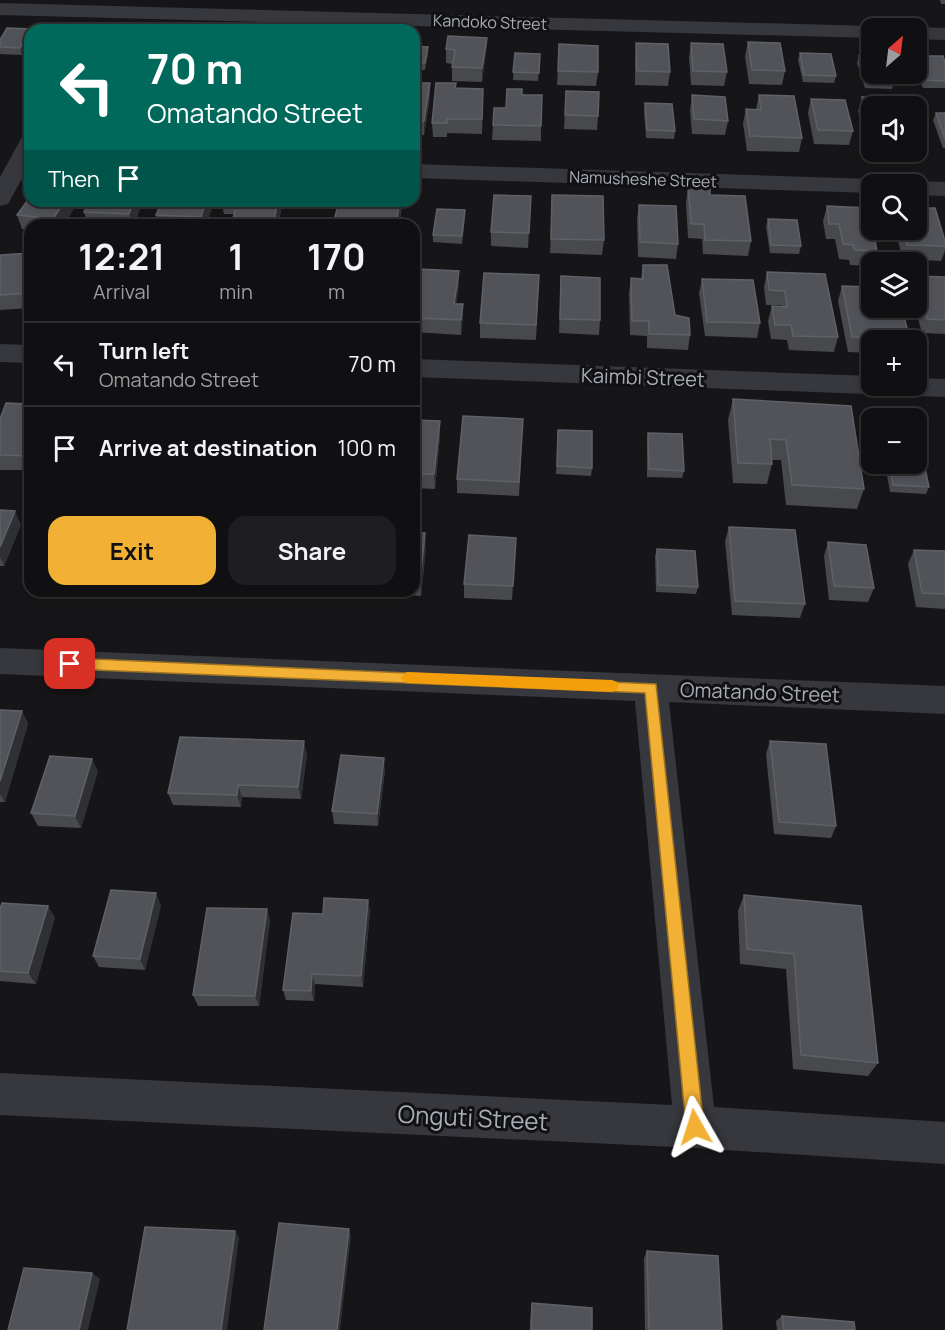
<!DOCTYPE html>
<meta charset="utf-8">
<style>
:root{--surface:#101012;--page:#1e1e20;--text:#f1f3f6;--muted:#9c9d9f;--line:#303032;--accent:#f2b134}
body{margin:0;font-family:Manrope,sans-serif;background:var(--page);color:var(--text);height:100vh;display:flex;flex-direction:column;font-size:22px;white-space:nowrap}
*{box-sizing:border-box;margin:0}
p{font-size:20px;color:var(--muted)}
.icon{flex:none;width:33px;height:33px;fill:none;stroke:currentColor;stroke-width:2;stroke-linecap:round;stroke-linejoin:round}
.map{position:relative;flex:1;overflow:hidden}
.panel{position:absolute;left:24px;top:219px;width:396px;height:378px;display:flex;flex-direction:column;background:var(--surface);border-radius:18px;box-shadow:0 3px 9px #0003,0 0 0 2px var(--line)}
.panel>*{flex:none}
.guide{position:absolute;left:24px;top:24px;width:396px;height:183px;border-radius:18px;box-shadow:0 3px 9px #0003,0 0 0 2px var(--line);background:#00695c;color:#fff;overflow:hidden}
.needle{width:39px;rotate:28deg}
.buttons{position:absolute;left:861px;top:18px;display:grid;gap:12px}
.buttons a{display:grid;place-items:center;width:66px;height:66px;border-radius:12px;background:var(--surface);box-shadow:0 3px 9px #0003,0 0 0 2px var(--line);font-size:30px}
.pin{position:absolute;display:grid;place-items:center;width:51px;height:51px;color:#fff;margin:-26px;border-radius:12px;box-shadow:0 3px 9px #0006}
.me{position:absolute;width:66px;margin:-33px;rotate:354deg;stroke-linejoin:round;filter:drop-shadow(0 0 4px #0008)}
.turn{display:flex;align-items:center;gap:21px;height:126px;padding:0 24px;font-size:27px}
.turn .icon{width:78px;height:78px;stroke-width:2.5}
.turn b{display:block;font-size:42px;line-height:51px}
.then{display:flex;align-items:center;height:57px;padding:0 24px;background:#0003;gap:12px;font-size:22px}
.eta{display:flex;justify-content:space-evenly;align-items:center;height:102px;text-align:center}
.eta b{font-size:36px;font-weight:700;line-height:42px}
.primary-button{display:flex;gap:12px;margin-top:auto;padding:12px 24px}
.primary-button a{flex:1;height:69px;border-radius:18px;background:var(--accent);color:#111;font-size:24px;font-weight:700;line-height:69px;text-align:center}
.primary-button a+a{background:var(--page);color:var(--text)}
ul{padding:0;list-style:none}
li{display:flex;align-items:center;gap:18px;height:84px;padding:0 24px;border-top:2px solid var(--line)}
li div{flex:1}
li b{display:block;font-size:22px}
li em{font-style:normal}
.map>svg:first-child{display:block}
.lines{fill:none;stroke-linecap:round;stroke-linejoin:round}
.minor{fill:#37383d;fill-rule:evenodd}
.wall{fill:#47494d}
.shaded-wall{fill:#2f3033}
.building{fill:#525359;stroke:#5f6168;stroke-width:1.5}
.route{fill:#f2b134;stroke:#9d7322;stroke-width:1.5}
.slow{fill:#f59e0b}
.labels{text-anchor:middle;dominant-baseline:central;stroke-width:6;stroke-linejoin:round;paint-order:stroke}
.far-street-label{font-size:16px;fill:#a8adb8;stroke:#111113}
.street-label{font-size:20px;fill:#a8adb8;stroke:#111113}
.near-street-label{font-size:24px;fill:#a8adb8;stroke:#111113}
</style>
<div class="map">
<svg width="945" height="1330" viewBox="0 0 945 1330">
<rect width="100%" height="100%" fill="#161618"/>
<g class="lines">
<!-- minor -->
<path class="minor" d="M0,3L872,26L880,28H872V38L0,15Z
M916,27L945,28V40L916,39V28H910Z
M30,135V164L8,204L0,206V177L22,137Z
M414,164L872,179L880,181L883,184H872V193L414,178Z
M916,181L945,182V196L916,195V184H907Z
M0,344L30,345V363L0,362Z
M414,359L872,376V386H916V378L945,379V397L414,377Z
M0,648L945,686V714L669,702L714,1107L945,1122V1164L695,1148L0,1115V1073L672,1105L635,701L0,674Z"/>
</g>
<!-- wall -->
<path class="wall" d="M940,0H945V4H941Z
M31,29V30H30L22,55L0,54V40Z
M487,38L486,52L482,82L452,81V64L446,63V49Z
M748,42L785,71L782,85L749,84L745,56Z
M636,43L670,72L668,86L635,85V57Z
M691,43L727,72L724,86L691,85L689,57Z
M559,44L598,72L596,86L557,85Z
M414,46L428,54L425,70H414Z
M515,53L540,54L538,81L513,80Z
M800,53L836,76L834,83L803,82L798,60Z
M859,56L894,82L892,89L865,88L857,63Z
M916,56L945,63V88H923L916,70Z
M414,83H430V97L424,135H414Z
M456,88L483,103L482,134L447,133V137H433L432,123Z
M566,91L598,116L597,130L564,129Z
M522,95L541,126V141L492,140L493,125L506,108Z
M692,95L728,121L725,135L692,134L690,110Z
M759,95L802,138L799,152L747,151L743,123L746,109H756Z
M862,97L872,106V143L866,142L858,111Z
M811,99L853,131L849,145L814,144L808,113Z
M645,103L675,131L674,139L646,138L644,111Z
M936,113H945V148H943L933,120Z
M688,187L710,195L751,241L748,256L703,254L702,239L688,238L686,202Z
M552,195L604,240L602,255L550,253Z
M531,196L528,248L491,246V232Z
M30,201H79L63,225H30V230L22,229L17,215Z
M89,201H143L134,225H88L84,212Z
M214,201L206,225H158L156,215Z
M221,201H283L278,225H231L234,214H224Z
M403,201L399,225H333Z
M639,205L678,244L676,259L638,257L637,219Z
M827,206L877,251L874,262H872V266L850,265L849,260L839,259L835,239H826L823,221Z
M465,210L462,244L433,242V235Z
M768,219L801,246L799,254L770,253L766,226Z
M895,230H916L945,241V251L941,261L903,259Z
M30,253V308L0,310V260Z
M643,265L675,315L690,335L688,350L647,348V336L630,335L629,293L631,278L641,279Z
M459,271V285L456,304H463L461,335L414,332V312Z
M767,272L838,337L834,352L789,350L787,340L771,339L768,321L772,306L781,307V305H766L764,287Z
M539,275L536,340L480,338V323Z
M561,276L600,320L599,335L559,333Z
M916,276L945,277V334L922,333L915,308H916Z
M702,279L760,323L757,338L705,336L699,293Z
M842,286L910,340H872V353L848,352L838,301Z
M733,399L864,489L857,509L786,505L781,460H772V464L767,484L733,483L728,420Z
M30,404V470H0V419Z
M523,419L519,496L457,493V479Z
M414,420L440,436L435,489L414,488Z
M558,430L592,468L591,476L556,474Z
M648,433L684,471L682,478L647,477V440Z
M885,464H916L929,487L926,494L890,492Z
M0,510L21,525L4,566H0Z
M729,527L805,604L800,618L732,615L725,541Z
M414,533L426,547L421,596L373,593V591H414Z
M516,538L512,600L464,598V584Z
M828,542L874,588L868,602L829,600L824,556Z
M30,545V579H29L23,565Z
M657,549L698,587L696,594L656,592L655,556Z
M914,550L945,551V609L916,607L908,564Z
M0,710L22,711L28,724L5,802H0Z
M770,741L836,826L831,838L774,834L766,754Z
M307,754L301,799L242,797L241,807L173,805L168,793Z
M385,770L378,826L334,824L332,811Z
M98,771L81,828L38,826L31,813Z
M744,895L861,906L878,1063L868,1076L793,1069L786,969L740,964L738,911Z
M368,900L370,911L363,987L315,984L314,1001L286,1000L283,990L323,914Z
M161,905L145,970L99,967L93,956Z
M0,909L55,917L36,984L0,981Z
M270,920L259,1006H198L193,995Z
M647,1251L722,1330H645L644,1258Z
M532,1303L592,1330H530L531,1309Z
M782,1316L855,1330H777L776,1321Z"/>
<!-- shaded-wall -->
<path class="shaded-wall" d="M30,31V42L22,55L20,48Z
M487,38L486,52L482,82V68Z
M428,47V54L425,70V63Z
M430,83V97L424,135V121Z
M65,201H79L63,225H55L53,219Z
M134,201H143L134,225H132L129,214Z
M206,201H214L206,225H202L201,217Z
M278,201H283L278,225H273Z
M400,201H403L399,225H396Z
M465,210V218L462,244V236Z
M459,271V285L454,318V304Z
M463,304V319L461,335V320Z
M440,421V436L435,489L434,474Z
M15,511L21,525L4,566L0,556V547Z
M425,533L426,547L421,596L420,582Z
M22,711L28,724L5,802L0,794V781Z
M304,741L307,754L301,799L298,787Z
M384,758L385,770L378,826L377,814Z
M92,759L98,771L81,828L75,816Z
M238,785L242,797L241,807L237,795Z
M156,893L161,905L145,970L140,959Z
M368,900L370,911L363,987L361,976Z
M48,906L55,917L36,984L28,973Z
M267,909L270,920L259,1006L255,996Z
M312,974L315,984L314,1001L311,991Z
M349,1229L351,1236L340,1330H337Z
M235,1231L239,1238L227,1330H221Z
M92,1273L100,1279L88,1330H79Z"/>
<!-- building -->
<path class="building" d="M117,24L147,27L145,30H113Z
M7,28L31,29L20,48L0,47V40Z
M172,29L203,30H171Z
M448,36L487,38L482,68L452,67L455,50L446,49Z
M748,42L780,43L785,71L752,70Z
M636,43L668,44L670,72L637,71Z
M691,43L723,44L727,72L693,71Z
M559,44L598,46V72L558,71Z
M414,46L428,47L425,63H414Z
M515,53L540,54L539,73L513,72Z
M800,53L831,54L836,76L804,75Z
M859,56H872V74H891L894,82L867,81Z
M916,56H943L945,63V81L925,80Z
M414,83H430L424,121H414Z
M436,83H456L455,88L483,89L482,119H447V123H432Z
M507,89H522V95H542L541,126L493,125L494,108H506Z
M566,91L599,92L598,116L565,115Z
M692,95L725,97L728,121L694,119Z
M759,95L794,96L802,138L750,136L746,109L761,110Z
M862,97L896,98L899,106H872V128H870Z
M811,99L845,100L853,131L818,130Z
M645,103L672,104L675,131L647,130Z
M936,113H945V139Z
M688,187L710,188V195L745,196L751,241L705,240L704,224H691Z
M494,195L531,196L529,233L491,232Z
M552,195L603,196L604,240L551,239Z
M30,197V201H65L53,219L17,215Z
M89,201H134L129,214L84,212Z
M162,201H206L201,217L156,215Z
M238,201H278L273,225H231Z
M339,201H400L396,224L368,223V225H333Z
M639,205L676,206L678,244L640,242Z
M827,206L869,208L872,221V230H873L877,251L854,250L853,245L843,244L839,224H829Z
M916,208H935L945,241V246L907,245L903,230H916Z
M437,209L465,210L462,236L433,235Z
M768,219L797,220L801,246L771,245Z
M30,253V293L0,295V260L1,255Z
M643,265H667L675,315L689,318L690,335L649,334V321H632L631,278L643,279Z
M419,269L459,271L454,304H463L461,320L414,318Z
M767,272L825,274L838,337L793,336L791,325H775L772,306L787,307L785,291L769,290Z
M484,273L539,275L536,325L480,323Z
M561,276L600,278V320L560,319Z
M916,276L945,277V320L927,319Z
M702,279L753,280L760,323L707,322Z
M842,286L872,287V308H902L910,340L852,337Z
M733,399L851,406L864,489L792,485L786,440L770,439L772,464L738,463Z
M6,403L30,404V456L0,455V419Z
M463,416L523,419L519,482L457,479Z
M414,420L440,421L434,474H414Z
M558,430L592,431V468L557,466Z
M648,433L682,434L684,471L649,469Z
M916,449H921L929,487L893,485L889,464H916Z
M0,510L15,511L0,547Z
M729,527L795,530L805,604L735,601Z
M414,533H425L420,582L414,581Z
M469,535L516,538L513,586L464,584Z
M828,542L866,545L874,588L834,586Z
M30,545V565H23Z
M657,549L695,551L698,587L658,585Z
M914,550L945,551V594L922,593Z
M0,710L22,711L0,781Z
M180,737L304,741L298,787L238,785L237,795L168,793Z
M770,741L826,744L836,826L779,822Z
M341,755L384,758L377,814L332,811Z
M50,756L92,759L75,816L31,813Z
M111,890L156,893L140,959L93,956Z
M744,895L861,906L878,1063L801,1055L794,954L747,949Z
M324,898L368,900L361,976L312,974L311,991L283,990L293,913L323,914Z
M2,903L48,906L28,973L0,971V909Z
M207,908L267,909L255,996L193,995Z
M279,1223L349,1229L337,1330H264Z
M145,1227L235,1231L221,1330H127Z
M647,1251L718,1256L722,1330H649Z
M24,1268L92,1273L79,1330H8Z
M532,1303L592,1308V1330H531Z
M782,1316L854,1322L855,1330H784Z"/>
<!-- route -->
<path class="route" d="M70,658L656,684L704,1127L701,1134L695,1136L689,1134L686,1127L645,693L70,669L63,664Z"/>
<!-- slow -->
<path class="slow" d="M407,672L612,680L617,682L619,686L617,690L612,692L407,683L400,678Z"/>
<g class="labels">
<!-- far-street labels -->
<g class="far-street-label">
<text transform="translate(490 22) rotate(2)">Kandoko Street</text>
<text transform="translate(643 179) rotate(2)">Namusheshe Street</text>
</g>
<!-- street labels -->
<g class="street-label">
<text transform="translate(643 377) rotate(2)">Kaimbi Street</text>
<text transform="translate(760 692) rotate(2)">Omatando Street</text>
</g>
<!-- near-street labels -->
<g class="near-street-label">
<text transform="translate(473 1117) rotate(3)">Onguti Street</text>
</g>
</g>
</svg>
<div class="buttons">
<a><svg class="needle" viewBox="-14 -14 28 28"><path d="M0-13l5 13h-10z" fill="#e53935"/><path d="M0 13l5-13h-10z" fill="#9c9d9f"/></svg></a>
<a><svg class="icon" aria-label="sound" viewBox="0 0 24 24"><path d="M4 9h4l5-4v14l-5-4H4zM17 9q2 3 0 6"/></svg></a>
<a><svg class="icon" aria-label="search" viewBox="0 0 24 24"><circle cx="10" cy="10" r="6"/><path d="M15 15l6 6"/></svg></a>
<a><svg class="icon" aria-label="layers" viewBox="0 0 24 24"><path d="M12 4l9 5-9 5-9-5zM3 14l9 5 9-5"/></svg></a>
<a>+</a>
<a>−</a>
</div>
<div class="pin" style="left:70px;top:664px;background:#d93025"><svg class="icon" aria-label="arrive" viewBox="0 0 24 24"><path d="M6 21V4h12l-3 4 3 4H6"/></svg></div>
<svg class="me" style="left:695px;top:1127px" viewBox="-20 -20 40 40"><path d="M0-17L14 15 0 8-14 15z" fill="#f2b134" stroke="#fff" stroke-width="4"/></svg>
<div class="guide">
<div class="turn"><svg class="icon" aria-label="left" viewBox="0 0 24 24"><path d="M17 20v-9H6M10 6l-5 5 5 5"/></svg><div><b>70 m</b>Omatando Street</div></div>
<div class="then">Then<svg class="icon" aria-label="arrive" viewBox="0 0 24 24"><path d="M6 21V4h12l-3 4 3 4H6"/></svg></div>
</div>
<section class="panel">
<div class="eta">
<div><b>12:21</b><p>Arrival</p></div>
<div><b>1</b><p>min</p></div>
<div><b>170</b><p>m</p></div>
</div>
<ul>
<li><svg class="icon" aria-label="left" viewBox="0 0 24 24"><path d="M17 20v-9H6M10 6l-5 5 5 5"/></svg><div><b>Turn left</b><p>Omatando Street</p></div><em>70 m</em></li>
<li><svg class="icon" aria-label="arrive" viewBox="0 0 24 24"><path d="M6 21V4h12l-3 4 3 4H6"/></svg><div><b>Arrive at destination</b></div><em>100 m</em></li>
</ul>
<div class="primary-button"><a>Exit</a><a>Share</a></div>
</section>
</div>
